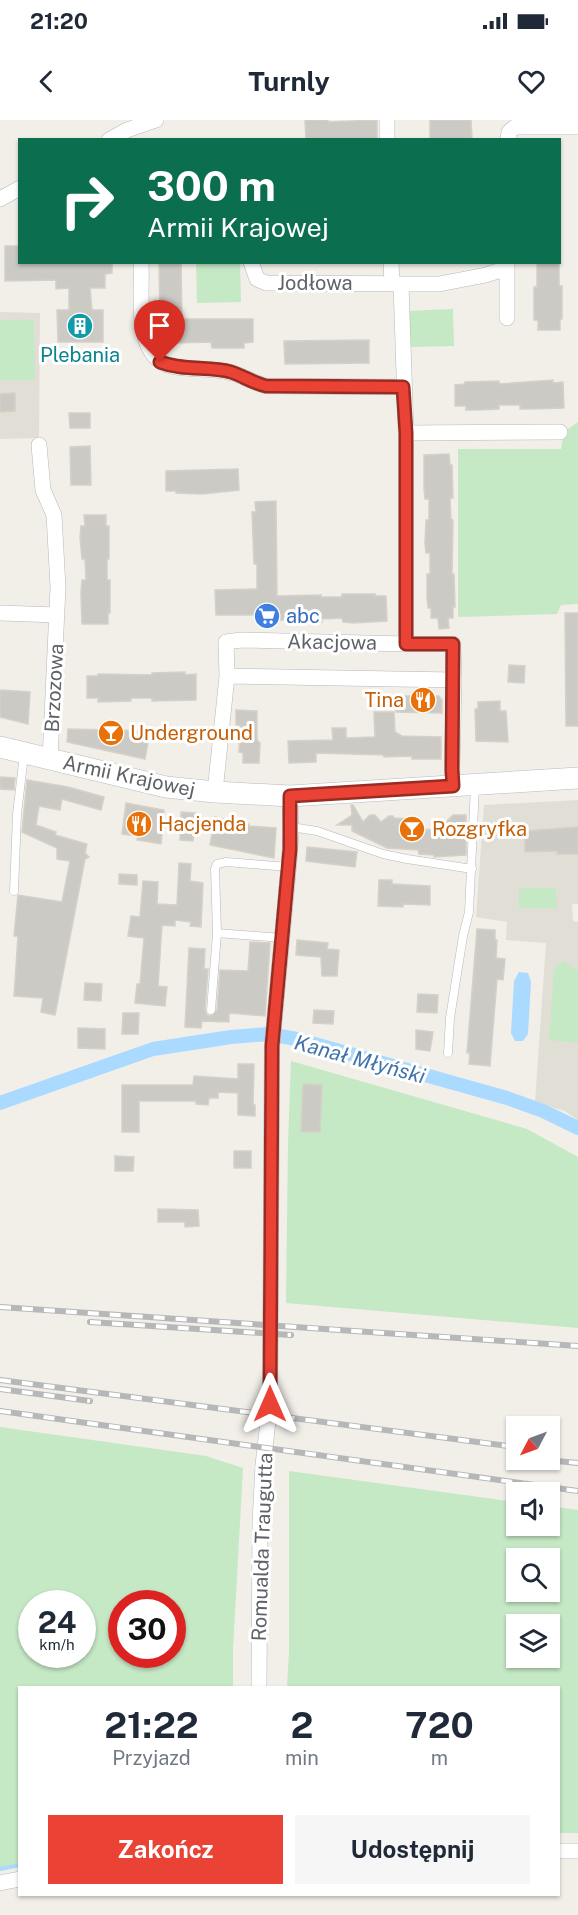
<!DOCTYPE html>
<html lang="pl">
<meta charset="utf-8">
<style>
:root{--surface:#fff;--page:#f6f6f7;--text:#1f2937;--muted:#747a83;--accent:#ea4335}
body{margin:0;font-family:"Public Sans",sans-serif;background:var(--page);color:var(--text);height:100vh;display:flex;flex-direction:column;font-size:22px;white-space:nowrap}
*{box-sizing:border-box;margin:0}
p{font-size:20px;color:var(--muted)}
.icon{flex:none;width:33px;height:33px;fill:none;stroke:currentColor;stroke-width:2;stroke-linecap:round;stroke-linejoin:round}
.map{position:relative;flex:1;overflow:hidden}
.side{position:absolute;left:18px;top:1566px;width:542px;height:210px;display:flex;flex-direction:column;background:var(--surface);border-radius:0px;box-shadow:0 2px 4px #0004}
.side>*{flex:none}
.hud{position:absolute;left:18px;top:18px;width:543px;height:126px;border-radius:0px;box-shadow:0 2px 4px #0004;background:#0b6e4f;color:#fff;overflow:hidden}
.needle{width:39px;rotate:229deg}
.tools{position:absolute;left:506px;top:1296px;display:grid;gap:12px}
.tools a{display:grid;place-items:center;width:54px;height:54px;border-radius:0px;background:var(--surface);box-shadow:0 2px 4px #0004;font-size:30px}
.speed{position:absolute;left:18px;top:1470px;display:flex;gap:12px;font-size:30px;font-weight:700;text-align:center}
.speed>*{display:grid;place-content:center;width:78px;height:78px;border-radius:50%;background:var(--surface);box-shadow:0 2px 4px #0004;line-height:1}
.speed small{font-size:15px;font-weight:400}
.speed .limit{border:9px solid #d22;background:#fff;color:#111}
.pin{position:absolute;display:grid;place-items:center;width:51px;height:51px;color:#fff;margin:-62px -26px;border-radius:50% 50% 50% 0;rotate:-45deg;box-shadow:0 0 6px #0007}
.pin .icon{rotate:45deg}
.me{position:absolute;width:66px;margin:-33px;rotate:0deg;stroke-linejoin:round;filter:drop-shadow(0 0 4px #0008)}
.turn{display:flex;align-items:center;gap:21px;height:126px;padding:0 30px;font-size:27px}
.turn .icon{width:78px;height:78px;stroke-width:2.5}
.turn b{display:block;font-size:42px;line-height:51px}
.eta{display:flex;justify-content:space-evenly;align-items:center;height:102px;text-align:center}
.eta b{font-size:36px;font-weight:700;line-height:42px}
.primary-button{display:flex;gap:12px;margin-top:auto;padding:12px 30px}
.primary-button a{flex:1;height:69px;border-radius:0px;background:var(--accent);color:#fff;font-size:24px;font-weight:700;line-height:69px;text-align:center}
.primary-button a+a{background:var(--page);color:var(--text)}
.status{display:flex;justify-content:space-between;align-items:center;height:42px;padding:0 30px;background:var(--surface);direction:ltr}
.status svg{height:16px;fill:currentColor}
header{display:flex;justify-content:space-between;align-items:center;height:78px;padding:0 30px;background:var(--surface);font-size:27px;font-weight:700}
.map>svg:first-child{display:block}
.education{fill:#e1ded6}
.green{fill:#c5e8c5;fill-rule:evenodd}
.water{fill:#aadaff}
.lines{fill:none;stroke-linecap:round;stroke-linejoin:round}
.stream{stroke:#aadaff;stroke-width:4}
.canal{stroke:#aadaff;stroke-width:14}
.building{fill:#cccac5;stroke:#d6d1c6;stroke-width:1.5}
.lane-casing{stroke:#b5b8bc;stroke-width:9}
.street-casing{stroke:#b5b8bc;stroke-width:16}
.secondary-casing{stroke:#b6babf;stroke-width:22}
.lane{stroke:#fff;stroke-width:8}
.street{stroke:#fff;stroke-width:15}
.secondary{stroke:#fff;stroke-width:21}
.rail-casing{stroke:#b6b7b8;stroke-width:6}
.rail{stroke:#fff;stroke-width:4;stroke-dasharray:11;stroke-linecap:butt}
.route-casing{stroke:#982c22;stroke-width:15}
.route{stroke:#ea4335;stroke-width:10}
.labels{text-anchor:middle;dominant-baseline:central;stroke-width:6;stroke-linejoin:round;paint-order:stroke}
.street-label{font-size:20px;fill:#5f6368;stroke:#fff}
.culture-label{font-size:20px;fill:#0d838f;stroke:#fff}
.shop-label{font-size:20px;fill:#366cbe;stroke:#fff;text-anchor:start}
.food-label{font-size:20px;fill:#c56008;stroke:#fff;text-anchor:start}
.water-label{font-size:21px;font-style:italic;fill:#4174aa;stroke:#fff}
</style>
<div class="status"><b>21:20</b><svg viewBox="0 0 49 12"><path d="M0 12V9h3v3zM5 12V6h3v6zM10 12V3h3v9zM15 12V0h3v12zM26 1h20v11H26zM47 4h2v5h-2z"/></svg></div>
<header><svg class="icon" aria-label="back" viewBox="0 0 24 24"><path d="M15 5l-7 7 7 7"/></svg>Turnly<svg class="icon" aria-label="heart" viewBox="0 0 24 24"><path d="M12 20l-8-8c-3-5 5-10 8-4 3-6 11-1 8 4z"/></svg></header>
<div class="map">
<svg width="578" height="1795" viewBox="0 0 578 1795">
<rect width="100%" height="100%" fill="#f1efe8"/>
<!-- education -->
<path class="education" d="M0,192L40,193L39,318L0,319Z
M578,680V784H572L573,801L578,802V1000L565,991L535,982L546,823L506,820L507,802L476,797L484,685Z"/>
<!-- green -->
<path class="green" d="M196,143H240L241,182L197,183Z
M453,189L454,226L411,227L409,191Z
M0,200H34L35,260H0Z
M578,302V484L561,485L557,494L458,497V329H561L564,312Z
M519,768H556L557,788H519Z
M563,841L578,851V923L549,920L554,849Z
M291,941L527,1009L578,1037V1208L286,1183L288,1024Z
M0,1307L206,1336L243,1348L233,1529V1567L20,1568L19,1745L0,1748ZM32,1484H82V1534H32ZM122,1484H172V1534H122Z
M289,1351L516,1382V1406H549V1386L578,1390V1713H558V1568L287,1567L289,1532ZM516,1438H549V1472H516ZM549,1504V1538H516V1504Z"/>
<!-- water -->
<path class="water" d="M519,852L528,853L531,862L528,914L523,921H515L511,913L514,861Z"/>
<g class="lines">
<!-- stream -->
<path class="stream" d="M0,1749L20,1745"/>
<!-- canal -->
<path class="canal" d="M0,983L153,929L231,917L268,914L297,919L507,978L543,991L578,1008"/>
</g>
<!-- building -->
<path class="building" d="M305,0H328V2L377,0V20H306Z
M430,0H471L472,19L430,20Z
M5,126H20V142H112V153L105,154V168H90L92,190H103V222H58L57,190H69V168L56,169V160L5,161Z
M159,142H181L182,199H160Z
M537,142H559V166H562V199H560V210H538V200H534V167H537Z
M174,199H253V222L244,223V228H212L211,222L174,223Z
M369,220V243L285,244L284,221Z
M553,260V263L563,262L564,288L531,289H520V285H499V289L477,290H466V286H455V265L465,264V262L499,261V264Z
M15,273V291L0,292V274Z
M69,293H90V308H70Z
M90,326L91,365H71L70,327Z
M449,334L450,345H452L453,378H450L451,399L453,400L452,454H454L455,487H453V498H448L449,508L439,509L438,498H431V488H428L427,477V454H430V433H426L425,423L426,400H429V379H425L424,368V335Z
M238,349L239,370L202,374L176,373V371H166V351Z
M276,381L277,476L321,475V477H342V474H375V476H386L387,501L354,503L343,502L342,498L322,499V502L300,504L289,503V500H278V497L264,498V495H216L215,470L257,469V444H254L252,392H256L255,382Z
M84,395H106V406H109V439H107V460H110V493H108V504H82L81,472L82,460H86L85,439H82L80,417L81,406H85Z
M565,493H578V606H566Z
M509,545L525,546L524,563L508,562Z
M185,552V555L196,554V580L152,581V578H131V581L98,582V578H87V556H98V554L152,555V553Z
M0,570L30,572L28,604L0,597Z
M396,576H439L442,580V593L396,592Z
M500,581V591H506L508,622L476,621L475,589H478V582Z
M236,590L257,591V620L260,623L259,643H243V633L239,632L240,605H236Z
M374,592H394L395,612L402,616L441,617V639H412V636L384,637V635L316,633V642L289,643L288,621L333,620L332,608H346V618L375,617Z
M68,609L150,611L145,639L67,622Z
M0,657L15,658L14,670L0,669Z
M27,660L68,667L104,677L101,690L62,679L60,690L39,686L36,705L56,712L55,715L87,724L85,733L89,737L85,739L55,895L41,892L43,878L14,876L18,816H14L18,775L62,782L70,741L57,739V728L22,712Z
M126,683L164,690L161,724L137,720L138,716L122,714Z
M351,685H353L363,702L370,695H375L381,702L389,696H393L394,698L411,699L420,709L438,710L453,695H466V735L434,737V735L419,734L418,730L387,728L352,711V705H337L352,695Z
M181,692L196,693L193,721L180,720Z
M215,697L249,704V706L276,708L274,738L210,725Z
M578,707V734H557V731L525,732V711Z
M307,727L357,732L355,747L306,741Z
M179,743L191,744L190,761L203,763L201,807L190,806L191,802L175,800V806L162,805L158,866L167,867L165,886L135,883L137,864H140L144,818L128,816L131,796L140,797L143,761L158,762L157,784L177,785Z
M119,754L137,755V765L119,764Z
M379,760H392V764L430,766V785L403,784V787L378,786Z
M477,809L495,810V820H497L496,838L505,839L503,860L497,859L490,946L469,944L470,933H467Z
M297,820L328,823L327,829L339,830L337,856H322L321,837L296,835Z
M250,822L270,823L265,896L229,893V902L202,901L201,908L185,907L189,828L205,829L204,849H208L205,890L207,895L211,896L217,890L220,850L248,851Z
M85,863L102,864L101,881L84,880Z
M418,874L438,875L437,893L417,892Z
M314,890L334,891L333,904L313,903Z
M123,893H139L138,914H122Z
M78,908L105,909V929L78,928Z
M416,910L433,912L430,931L416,929Z
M238,944H254L253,985H255V996L238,995V973L218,972V978H209L208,985L196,984V981H139V1012H122V965H193L194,956L238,959Z
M303,964L322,965L320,1012H301Z
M234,1031H251V1048H234Z
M115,1036L134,1037L133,1051H115Z
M158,1089L198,1090L199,1106L185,1107V1102H158Z"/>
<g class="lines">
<!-- lane casing -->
<g class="lane-casing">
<path id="lane" d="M291,707L317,711L383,734L407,739L472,749
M14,771L17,694L24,635
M282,818L217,813L215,749L217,744L226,742L289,747
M211,890L217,813
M448,933L450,898L463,816L469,792L475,666"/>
</g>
<!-- street casing -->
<g class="street-casing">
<path id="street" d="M387,0V20
M109,20L127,10L156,0
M508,20L509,12L515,7H578
M0,79L20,68
M141,142C143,173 132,236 171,246C191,251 213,247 232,253C244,256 254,263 266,266L403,267
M251,142L257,159L266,163L439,164L486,155L507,148V142
M391,142L392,163
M507,198V148
M406,313L560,312
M39,325L43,370L54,395L58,467L50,640
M0,493L57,495
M406,524H453L454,560
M227,556L454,560L452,650L453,666
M215,672L227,556L226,522L241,520L406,524V313L401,164
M259,1568L260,1402L263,1345L270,1284L272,926L289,743L291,715L290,676
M558,1731H578
M0,1763L20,1759"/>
</g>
<!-- secondary casing -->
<g class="secondary-casing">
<path id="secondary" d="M0,627L166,667L215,672L290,676L578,658"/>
</g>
<!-- lane -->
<use href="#lane" class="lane"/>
<!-- street -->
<use href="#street" class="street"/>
<!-- secondary -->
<use href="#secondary" class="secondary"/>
<!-- rail casing -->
<g class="rail-casing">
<path id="rail" d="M0,1187L578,1226
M90,1202L291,1215
M0,1260L516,1327
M0,1269L90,1281
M0,1291L578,1371
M547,1340L578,1343"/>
</g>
<!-- rail -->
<use href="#rail" class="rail"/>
</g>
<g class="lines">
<!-- route casing -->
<g class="route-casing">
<path id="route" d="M160,242C183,251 208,246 231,252C243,256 253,263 266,266L403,267L406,313V524H453L452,650L453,666L290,676V729L272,926L270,1284"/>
</g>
<!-- route -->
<use href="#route" class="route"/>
</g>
<!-- icons -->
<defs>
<g id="building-disc" transform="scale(1.35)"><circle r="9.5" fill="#0f9aa8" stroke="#fff"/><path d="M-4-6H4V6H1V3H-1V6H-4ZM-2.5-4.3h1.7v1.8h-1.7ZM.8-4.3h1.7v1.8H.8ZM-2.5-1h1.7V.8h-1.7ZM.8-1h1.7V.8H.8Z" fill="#fff"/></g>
<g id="supermarket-disc" transform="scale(1.35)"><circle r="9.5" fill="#3f7fe0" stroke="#fff"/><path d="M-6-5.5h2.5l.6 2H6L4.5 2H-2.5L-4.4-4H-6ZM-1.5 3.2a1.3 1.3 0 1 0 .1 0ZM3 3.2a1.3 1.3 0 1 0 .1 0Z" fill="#fff"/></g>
<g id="restaurant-disc" transform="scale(1.35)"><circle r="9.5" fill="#e8710a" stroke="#fff"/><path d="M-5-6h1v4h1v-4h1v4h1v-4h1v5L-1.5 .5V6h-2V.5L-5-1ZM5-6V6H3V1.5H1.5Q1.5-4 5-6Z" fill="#fff"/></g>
<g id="bar-disc" transform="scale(1.35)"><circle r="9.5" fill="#e8710a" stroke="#fff"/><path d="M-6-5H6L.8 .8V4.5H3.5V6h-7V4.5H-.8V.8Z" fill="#fff"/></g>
</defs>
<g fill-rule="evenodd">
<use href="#building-disc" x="80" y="206"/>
<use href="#supermarket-disc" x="267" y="496"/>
<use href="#restaurant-disc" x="423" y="580"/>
<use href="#bar-disc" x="111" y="613"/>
<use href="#restaurant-disc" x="139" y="704"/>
<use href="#bar-disc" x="412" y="709"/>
</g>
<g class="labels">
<!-- street labels -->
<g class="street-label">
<text x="315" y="163">Jodłowa</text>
<text transform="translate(332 522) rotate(1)">Akacjowa</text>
<text transform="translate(54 568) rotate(-87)">Brzozowa</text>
<text transform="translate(129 656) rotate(12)">Armii Krajowej</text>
<text transform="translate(262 1427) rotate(-88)">Romualda Traugutta</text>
</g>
<!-- culture labels -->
<g class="culture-label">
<text x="80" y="235">Plebania</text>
</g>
<!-- shop labels -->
<g class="shop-label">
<text x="286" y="496">abc</text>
</g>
<!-- food labels -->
<g class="food-label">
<text x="404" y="580" text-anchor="end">Tina</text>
<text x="130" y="613">Underground</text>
<text x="158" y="704">Hacjenda</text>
<text x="432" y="709">Rozgryfka</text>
</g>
<!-- water labels -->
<g class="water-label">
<text transform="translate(360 939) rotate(15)">Kanał Młyński</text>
</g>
</g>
</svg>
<div class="tools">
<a><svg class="needle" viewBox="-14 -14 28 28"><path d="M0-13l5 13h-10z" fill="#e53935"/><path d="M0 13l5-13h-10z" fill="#747a83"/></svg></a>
<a><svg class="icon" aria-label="sound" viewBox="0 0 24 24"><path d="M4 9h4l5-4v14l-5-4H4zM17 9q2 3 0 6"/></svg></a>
<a><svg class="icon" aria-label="search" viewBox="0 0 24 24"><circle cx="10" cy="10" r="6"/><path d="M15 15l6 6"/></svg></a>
<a><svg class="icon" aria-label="layers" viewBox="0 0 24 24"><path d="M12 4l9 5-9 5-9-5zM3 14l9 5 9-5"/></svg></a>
</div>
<div class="speed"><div>24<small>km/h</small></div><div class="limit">30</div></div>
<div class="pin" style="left:160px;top:242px;background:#d93025"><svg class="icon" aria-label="arrive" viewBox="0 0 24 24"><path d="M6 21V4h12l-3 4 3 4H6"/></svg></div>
<svg class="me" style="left:270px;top:1284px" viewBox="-20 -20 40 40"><path d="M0-17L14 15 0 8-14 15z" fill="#ea4335" stroke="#fff" stroke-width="4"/></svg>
<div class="hud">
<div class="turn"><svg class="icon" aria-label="right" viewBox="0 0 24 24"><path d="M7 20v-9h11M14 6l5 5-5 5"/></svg><div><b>300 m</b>Armii Krajowej</div></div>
</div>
<section class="side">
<div class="eta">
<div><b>21:22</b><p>Przyjazd</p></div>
<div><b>2</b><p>min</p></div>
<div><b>720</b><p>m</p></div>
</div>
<div class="primary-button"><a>Zakończ</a><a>Udostępnij</a></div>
</section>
</div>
